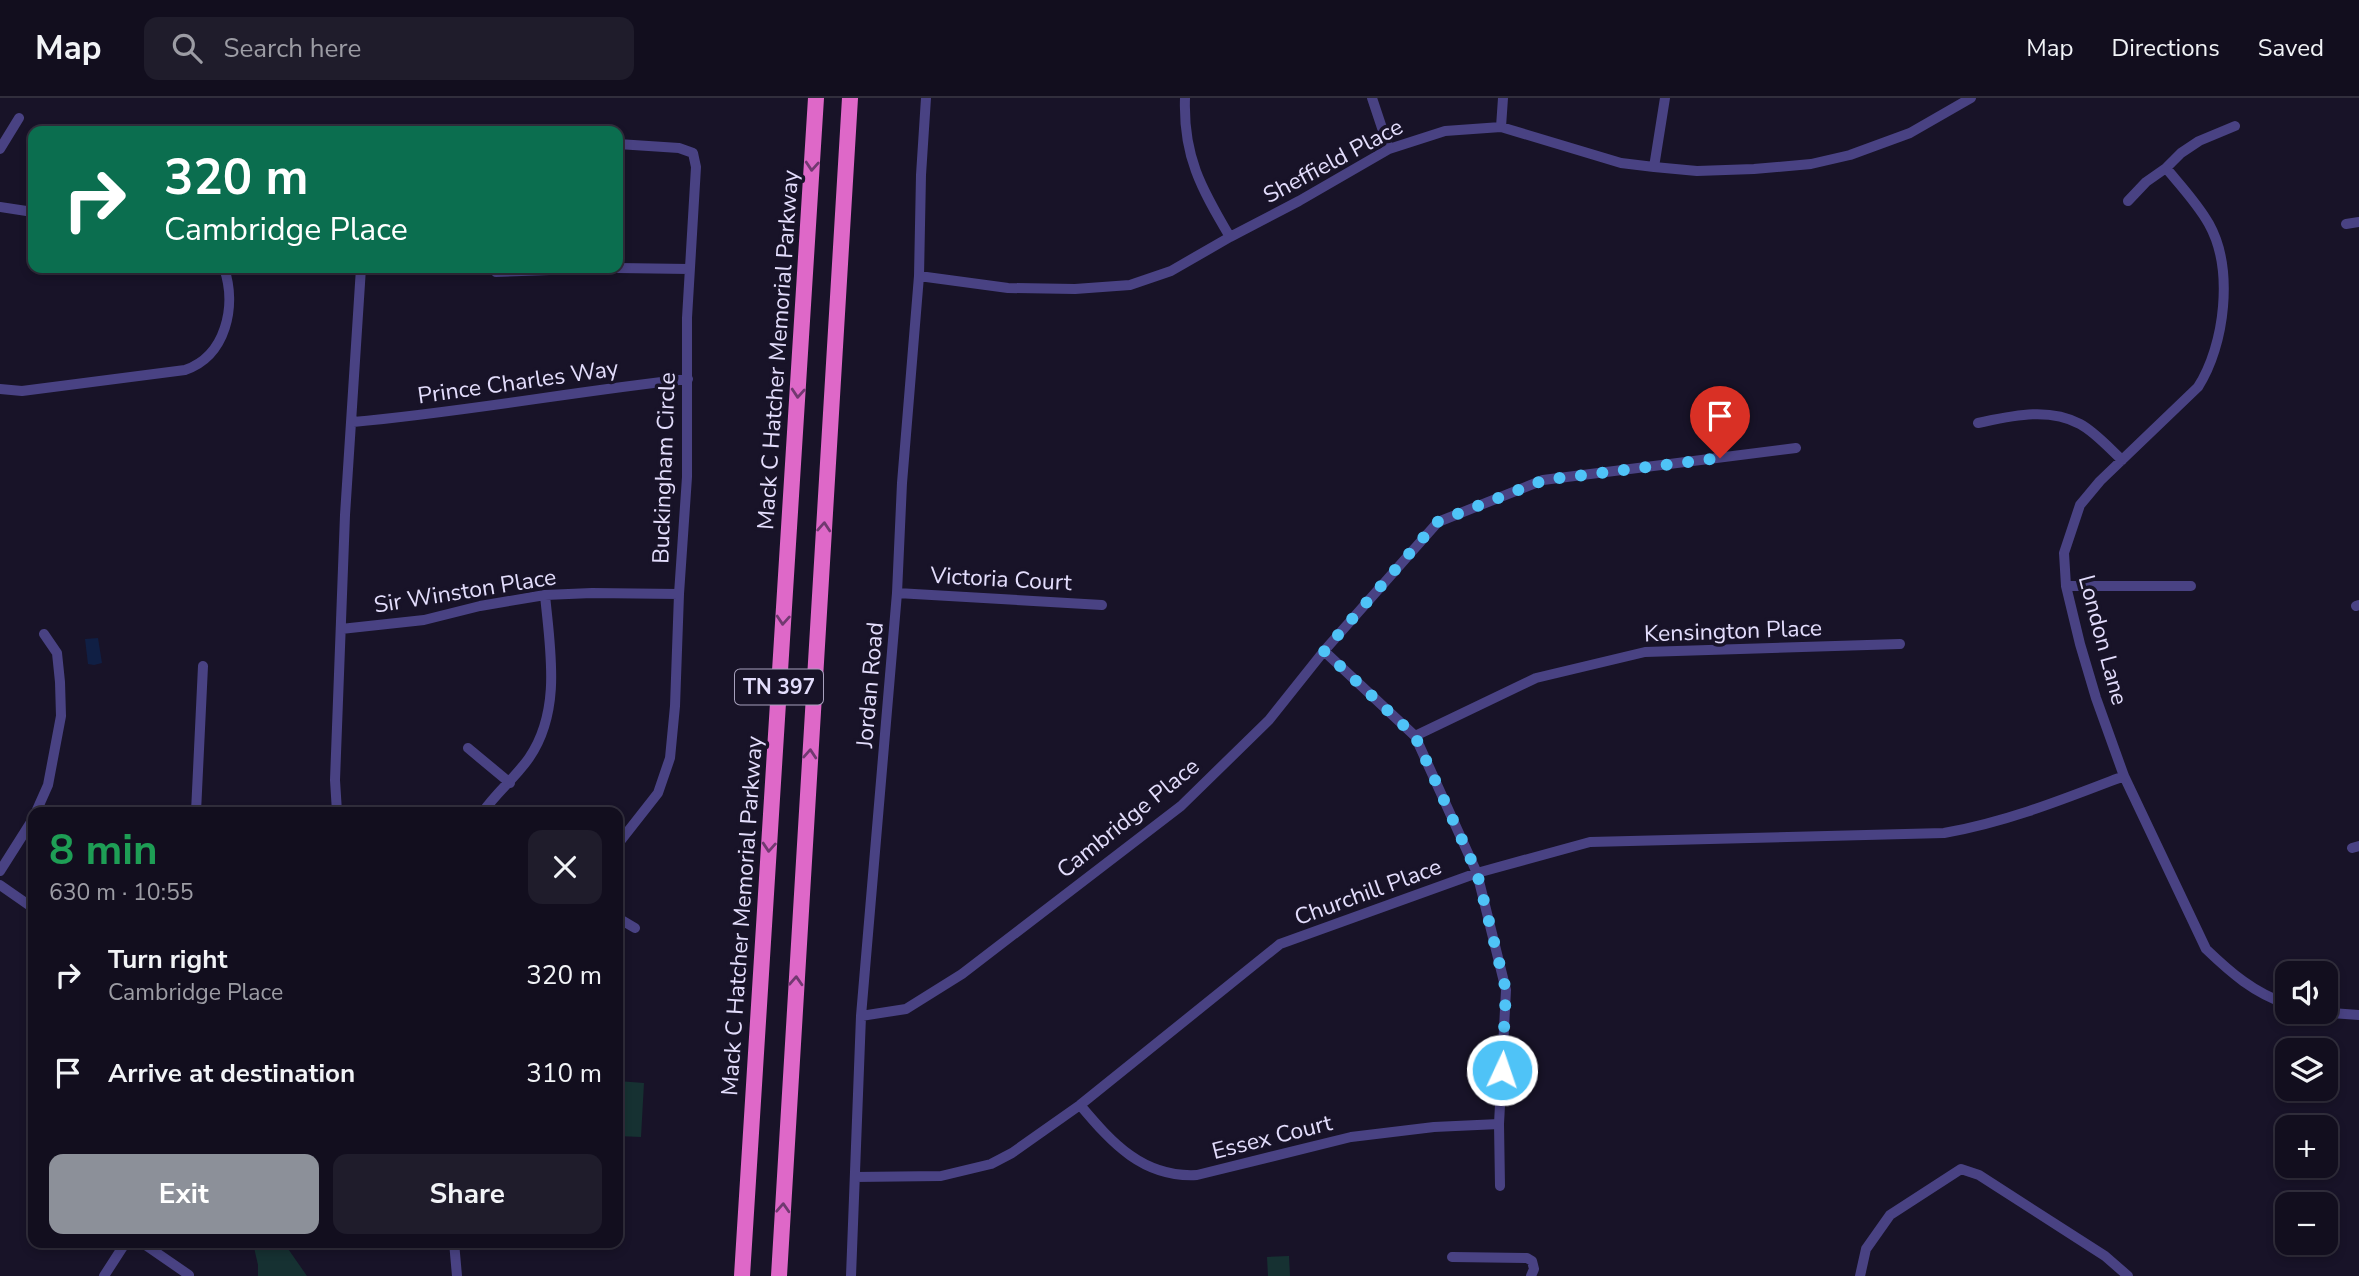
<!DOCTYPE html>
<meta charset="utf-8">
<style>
:root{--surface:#120e1e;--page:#1f1c2b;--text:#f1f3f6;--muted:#9c9ca4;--line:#312e3c;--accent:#8c9099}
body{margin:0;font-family:"Nunito Sans",sans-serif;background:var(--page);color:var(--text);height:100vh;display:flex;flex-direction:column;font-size:26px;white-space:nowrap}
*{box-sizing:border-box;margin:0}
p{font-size:23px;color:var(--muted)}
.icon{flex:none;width:38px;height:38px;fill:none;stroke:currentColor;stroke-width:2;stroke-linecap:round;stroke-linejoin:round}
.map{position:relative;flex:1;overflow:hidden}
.sheet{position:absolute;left:28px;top:709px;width:595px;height:441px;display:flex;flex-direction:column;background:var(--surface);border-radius:14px;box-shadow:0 4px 10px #0003,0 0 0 2px var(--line)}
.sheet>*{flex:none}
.hud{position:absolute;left:28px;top:28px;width:595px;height:147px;border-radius:14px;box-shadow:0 4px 10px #0003,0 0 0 2px var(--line);background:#0b6e4f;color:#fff;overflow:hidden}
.buttons{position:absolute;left:2275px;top:863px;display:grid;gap:14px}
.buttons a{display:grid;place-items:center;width:63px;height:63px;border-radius:14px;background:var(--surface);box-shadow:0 4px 10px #0003,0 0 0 2px var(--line);font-size:35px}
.pin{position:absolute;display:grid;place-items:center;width:60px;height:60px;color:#fff;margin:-72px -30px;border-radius:50% 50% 50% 0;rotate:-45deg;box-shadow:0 0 7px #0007}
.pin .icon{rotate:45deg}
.me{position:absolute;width:77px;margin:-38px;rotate:3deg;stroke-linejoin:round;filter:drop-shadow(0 0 5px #0008)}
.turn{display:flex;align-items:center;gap:24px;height:147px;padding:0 21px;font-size:32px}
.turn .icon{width:91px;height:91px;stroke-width:2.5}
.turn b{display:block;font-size:49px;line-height:60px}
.round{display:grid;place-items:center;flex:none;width:74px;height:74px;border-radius:14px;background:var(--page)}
.overview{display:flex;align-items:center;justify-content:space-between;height:119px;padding:0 21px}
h1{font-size:42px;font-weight:700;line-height:52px;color:#1e9e55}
.action{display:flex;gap:14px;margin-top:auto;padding:14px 21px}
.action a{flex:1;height:80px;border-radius:14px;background:var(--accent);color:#fff;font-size:28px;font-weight:700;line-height:80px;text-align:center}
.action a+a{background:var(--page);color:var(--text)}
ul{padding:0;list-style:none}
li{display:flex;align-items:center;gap:21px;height:98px;padding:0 21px}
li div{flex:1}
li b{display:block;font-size:26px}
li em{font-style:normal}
header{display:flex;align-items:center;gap:42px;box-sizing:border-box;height:98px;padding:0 35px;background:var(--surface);border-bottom:2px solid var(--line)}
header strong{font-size:33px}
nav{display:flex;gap:38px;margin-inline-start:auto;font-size:24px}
.search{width:490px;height:63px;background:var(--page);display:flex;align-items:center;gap:18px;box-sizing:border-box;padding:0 24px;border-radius:14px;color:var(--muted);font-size:26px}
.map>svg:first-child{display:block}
.green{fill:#163132}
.water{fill:#101f44}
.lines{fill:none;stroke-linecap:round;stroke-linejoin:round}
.minor{stroke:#494283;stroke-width:10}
.trunk{stroke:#de68c8;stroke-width:16}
.oneway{stroke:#713970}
.route{stroke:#4fc3f7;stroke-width:12;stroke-dasharray:0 21.6}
.labels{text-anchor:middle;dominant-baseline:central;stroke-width:7;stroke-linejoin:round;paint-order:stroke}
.shield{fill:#181328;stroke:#a6a0bc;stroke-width:2}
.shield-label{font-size:21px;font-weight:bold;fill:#e3ddfc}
.street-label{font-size:23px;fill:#e3ddfc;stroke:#181328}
</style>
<header>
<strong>Map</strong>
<div class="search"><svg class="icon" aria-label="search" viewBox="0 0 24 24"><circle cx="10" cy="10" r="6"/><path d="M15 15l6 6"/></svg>Search here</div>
<nav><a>Map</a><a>Directions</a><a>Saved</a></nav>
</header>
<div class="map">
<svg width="2359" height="1178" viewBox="0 0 2359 1178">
<rect width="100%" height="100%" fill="#181328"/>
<!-- green -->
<path class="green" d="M618,983L644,985L641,1039L618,1038Z
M253,1145H284L307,1178H258V1167Z
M1289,1158L1290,1178H1268L1267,1159Z"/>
<!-- water -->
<path class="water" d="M98,540L102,565L94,567L88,566L85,541Z"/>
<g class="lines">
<!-- minor -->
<path class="minor" d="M1185,0C1183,58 1201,90 1230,139
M1372,0L1389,51
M1501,29L1503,0
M389,33H393
M618,46L679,50L693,55L696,69L687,220V379L679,496L675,608L670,660L658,695L618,746
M0,51L19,20
M1654,69L1665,0
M2166,70C2181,88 2198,106 2209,126C2234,171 2225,247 2198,289L2100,383L2080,407L2064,455L2066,488L2080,546L2096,600L2124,678L2206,851C2231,875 2254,895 2287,906
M2128,103L2146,84L2166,70L2181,55L2199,43L2235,28
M0,109L33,114
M2346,126L2359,124
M618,170L689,171
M496,174L606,170
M919,178L1008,190L1075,191L1130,187L1171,173L1230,139L1299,103L1389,51L1445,33L1501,29L1621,65L1654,69L1697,73L1754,71L1811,66L1850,57L1910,35L1971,0
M0,291L22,293L185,272C226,258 237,208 224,170
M353,324C465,314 576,293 688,281
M1978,325C2012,318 2048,309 2080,326C2095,334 2109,350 2122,362
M2066,488H2191
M897,495L1102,507
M2356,508L2359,507
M341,531L424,522L480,508L545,497L592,495L679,496
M1324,553L1415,638L1477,775L1506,892L1499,1026L1500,1088
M1415,638L1536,580L1645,554L1900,546
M468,650L510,685
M36,714L48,687L61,618L60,584L57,555L44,536
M196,714L203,568
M337,714L335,682L345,417L361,170
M483,714C496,695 515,680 529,660C562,612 550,551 545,497
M2352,750L2359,748
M0,773L33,721
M0,787L33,810
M618,820L635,830
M2318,914L2359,917
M861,918L906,911L962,876L1181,708L1269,622L1324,553L1438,424L1543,382L1796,350
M1080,1007C1112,1045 1143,1080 1197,1077L1351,1039L1434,1029L1499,1026
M855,1079L941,1078L991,1066L1012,1055L1080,1007L1280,846L1477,775L1590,744L1944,735C2007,724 2064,701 2124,678
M141,1144L189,1177
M454,1144L457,1178
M1452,1159L1527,1160L1532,1163L1534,1171L1531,1178
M104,1178L126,1144
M851,1178L861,918L897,495L902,385L919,178L921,77L926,0
M1860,1178L1866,1151L1890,1117L1961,1071L1979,1077L2105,1158L2128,1178"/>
<!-- trunk -->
<path class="trunk" d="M742,1178L816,0
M779,1178L850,0"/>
</g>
<!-- one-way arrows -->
<defs><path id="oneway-chevron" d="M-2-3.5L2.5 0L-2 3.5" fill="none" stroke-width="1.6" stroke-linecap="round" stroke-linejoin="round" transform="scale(1.75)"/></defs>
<g class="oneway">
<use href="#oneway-chevron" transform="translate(812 68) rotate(94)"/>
<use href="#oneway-chevron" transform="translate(798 295) rotate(94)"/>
<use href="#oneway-chevron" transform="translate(824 429) rotate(-86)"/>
<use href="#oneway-chevron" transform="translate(783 522) rotate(94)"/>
<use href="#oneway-chevron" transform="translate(810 656) rotate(-86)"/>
<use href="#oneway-chevron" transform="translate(769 749) rotate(94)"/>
<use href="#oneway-chevron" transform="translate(796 883) rotate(-87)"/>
<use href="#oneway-chevron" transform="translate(783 1110) rotate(-87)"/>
</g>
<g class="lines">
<!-- route -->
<path class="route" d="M1502,972L1506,892L1477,775L1415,638L1324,553L1437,424L1544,382L1720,360"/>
</g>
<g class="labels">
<!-- shield labels -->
<rect class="shield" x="735" y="571.5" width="88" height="35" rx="5"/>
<g class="shield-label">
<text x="779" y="589">TN 397</text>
</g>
<!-- street labels -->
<g class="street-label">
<text transform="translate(1333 63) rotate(-28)">Sheffield Place</text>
<text transform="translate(778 252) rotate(-86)">Mack C Hatcher Memorial Parkway</text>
<text transform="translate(518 284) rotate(-8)">Prince Charles Way</text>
<text transform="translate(664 370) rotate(-88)">Buckingham Circle</text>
<text transform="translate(1001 481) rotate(3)">Victoria Court</text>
<text transform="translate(465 493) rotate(-9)">Sir Winston Place</text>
<text transform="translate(1733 533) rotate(-2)">Kensington Place</text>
<text transform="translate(2103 542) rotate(75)">London Lane</text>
<text transform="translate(870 587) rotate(-85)">Jordan Road</text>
<text transform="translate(1128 720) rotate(-39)">Cambridge Place</text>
<text transform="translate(1368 794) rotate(-20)">Churchill Place</text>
<text transform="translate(742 818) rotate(-86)">Mack C Hatcher Memorial Parkway</text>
<text transform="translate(1272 1039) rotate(-14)">Essex Court</text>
</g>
</g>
</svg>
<div class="buttons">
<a><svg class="icon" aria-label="sound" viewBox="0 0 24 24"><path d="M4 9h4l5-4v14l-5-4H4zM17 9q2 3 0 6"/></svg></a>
<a><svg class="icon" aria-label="layers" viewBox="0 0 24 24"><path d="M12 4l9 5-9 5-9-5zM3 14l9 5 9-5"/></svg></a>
<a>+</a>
<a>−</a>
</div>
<div class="pin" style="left:1720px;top:360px;background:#d93025"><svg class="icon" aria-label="arrive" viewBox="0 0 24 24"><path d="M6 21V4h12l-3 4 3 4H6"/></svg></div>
<svg class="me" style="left:1502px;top:972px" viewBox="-20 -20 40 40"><circle r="17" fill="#4fc3f7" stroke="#fff" stroke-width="3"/><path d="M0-11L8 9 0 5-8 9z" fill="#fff"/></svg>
<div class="hud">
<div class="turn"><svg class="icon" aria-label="right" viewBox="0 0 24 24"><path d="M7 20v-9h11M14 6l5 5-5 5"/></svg><div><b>320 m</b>Cambridge Place</div></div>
</div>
<section class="sheet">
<div class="overview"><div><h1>8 min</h1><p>630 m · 10:55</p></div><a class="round"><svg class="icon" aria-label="close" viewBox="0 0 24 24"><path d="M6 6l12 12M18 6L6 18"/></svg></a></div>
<ul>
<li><svg class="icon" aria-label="right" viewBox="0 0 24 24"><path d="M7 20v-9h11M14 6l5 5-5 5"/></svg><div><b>Turn right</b><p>Cambridge Place</p></div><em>320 m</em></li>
<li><svg class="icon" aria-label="arrive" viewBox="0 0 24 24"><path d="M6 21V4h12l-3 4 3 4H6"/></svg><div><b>Arrive at destination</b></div><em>310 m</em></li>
</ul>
<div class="action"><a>Exit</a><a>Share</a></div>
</section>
</div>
